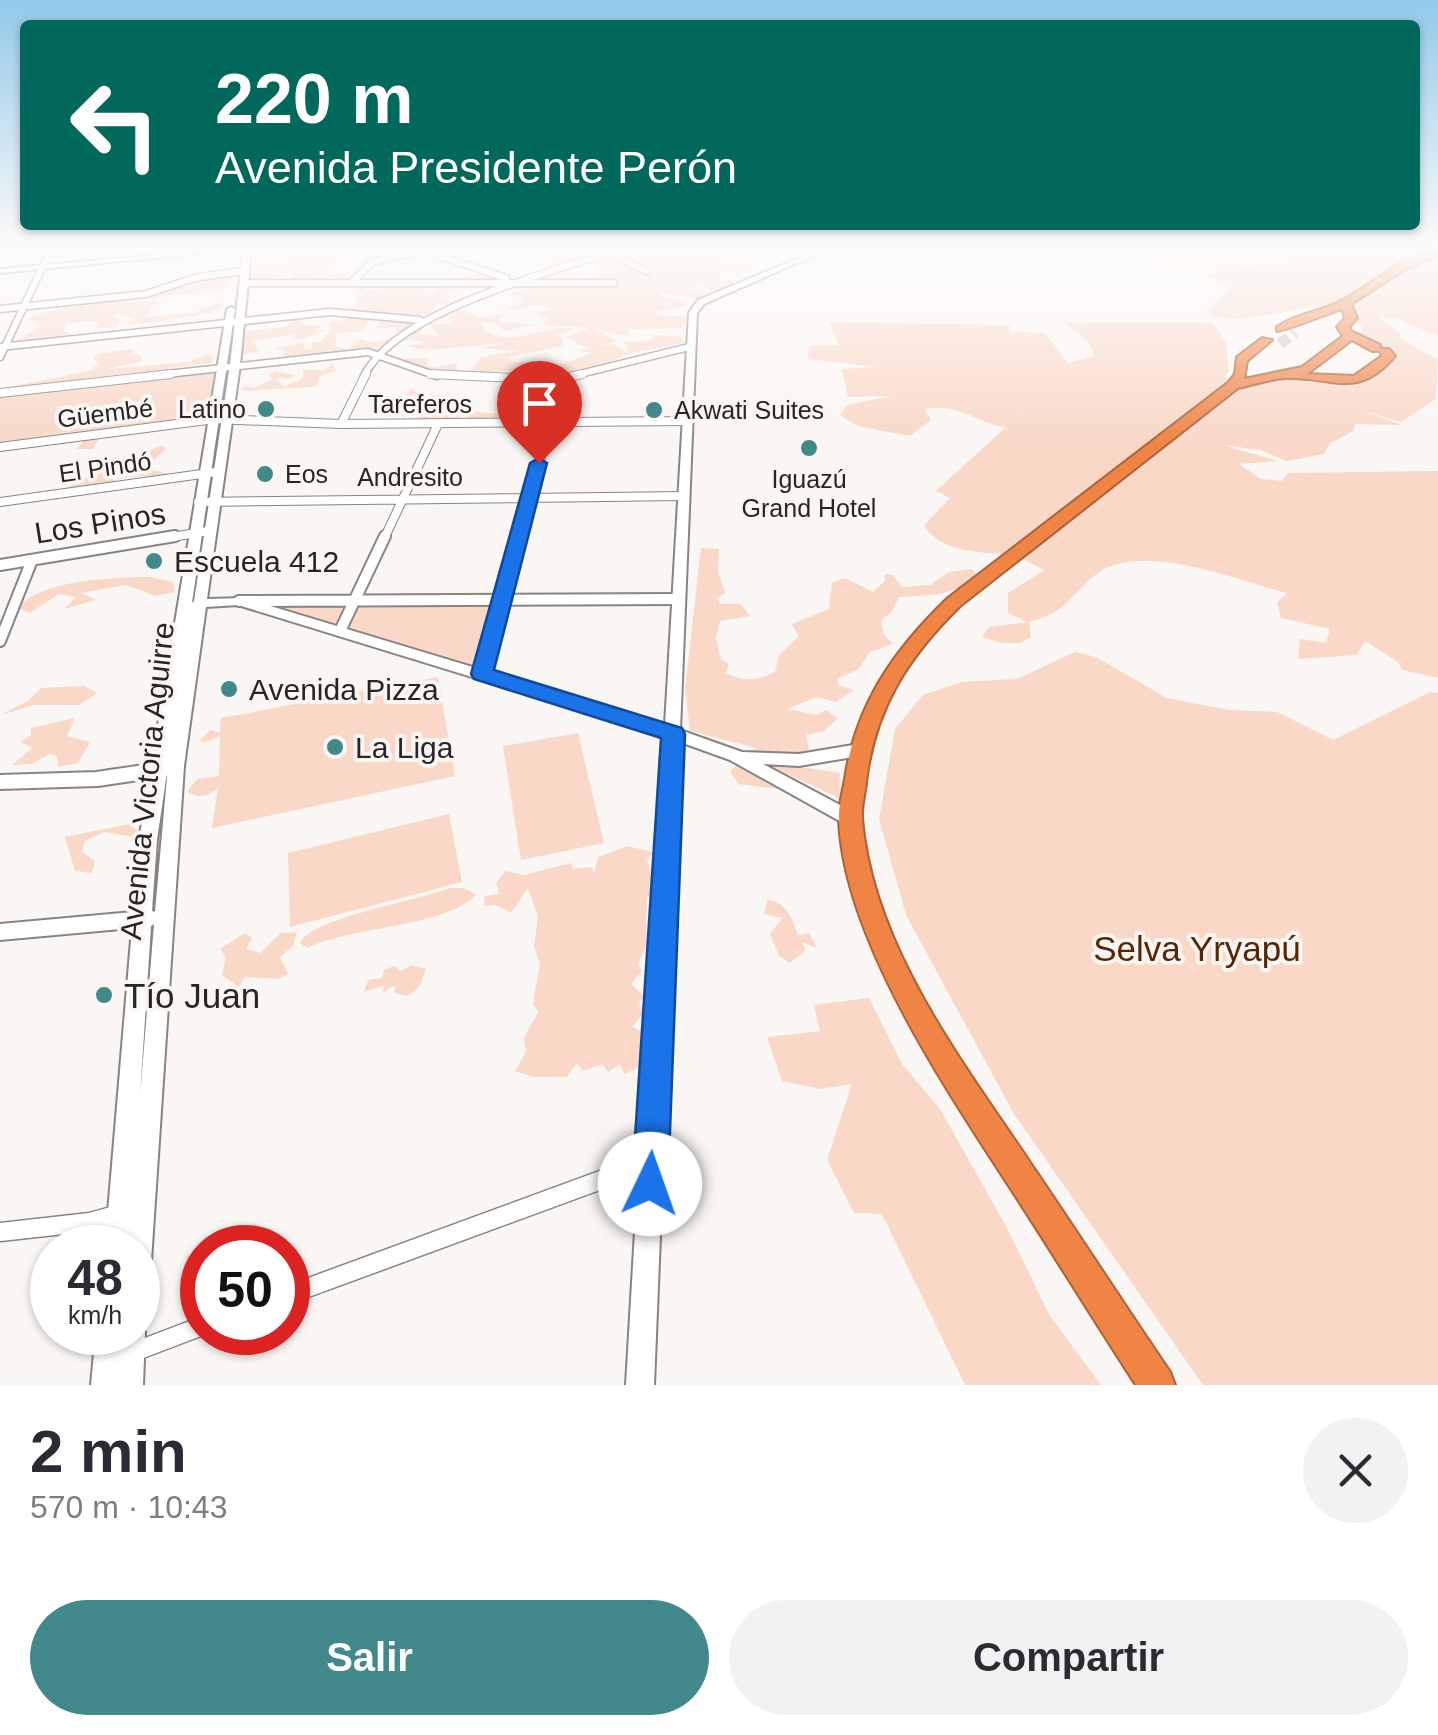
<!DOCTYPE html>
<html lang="es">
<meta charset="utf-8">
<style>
:root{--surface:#fff;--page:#f2f2f3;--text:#2b2b33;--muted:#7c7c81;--accent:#41898a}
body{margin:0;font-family:Helvetica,sans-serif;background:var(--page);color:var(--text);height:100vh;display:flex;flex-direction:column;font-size:38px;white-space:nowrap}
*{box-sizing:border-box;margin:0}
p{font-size:32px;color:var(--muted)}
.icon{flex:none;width:55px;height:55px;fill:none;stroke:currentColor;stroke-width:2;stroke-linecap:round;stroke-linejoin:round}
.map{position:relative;height:1385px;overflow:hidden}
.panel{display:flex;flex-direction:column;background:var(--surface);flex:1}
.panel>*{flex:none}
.guide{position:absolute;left:20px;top:20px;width:1400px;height:210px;border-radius:10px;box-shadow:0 2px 8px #0004;background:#00695c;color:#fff;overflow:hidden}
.speed{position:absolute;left:30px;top:1225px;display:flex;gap:20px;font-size:50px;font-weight:700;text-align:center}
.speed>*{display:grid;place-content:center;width:130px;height:130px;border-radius:50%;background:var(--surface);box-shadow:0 2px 8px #0004;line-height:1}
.speed small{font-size:25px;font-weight:400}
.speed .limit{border:15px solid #d22;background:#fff;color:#111}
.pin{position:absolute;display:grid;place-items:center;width:85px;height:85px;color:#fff;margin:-102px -42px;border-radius:50% 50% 50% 0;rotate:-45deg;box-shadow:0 0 10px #0007}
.pin .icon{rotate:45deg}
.me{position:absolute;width:110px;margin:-55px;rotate:3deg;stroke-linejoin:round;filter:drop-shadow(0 0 8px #0008)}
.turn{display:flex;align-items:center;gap:35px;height:210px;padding:0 30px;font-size:45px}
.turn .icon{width:130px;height:130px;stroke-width:2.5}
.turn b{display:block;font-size:70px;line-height:85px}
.round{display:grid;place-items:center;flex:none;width:105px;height:105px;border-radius:52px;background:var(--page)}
.head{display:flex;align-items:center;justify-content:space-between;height:170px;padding:0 30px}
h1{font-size:60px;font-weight:700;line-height:75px}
.cta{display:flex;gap:20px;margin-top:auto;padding:20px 30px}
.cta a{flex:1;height:115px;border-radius:60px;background:var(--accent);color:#fff;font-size:40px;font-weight:700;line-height:115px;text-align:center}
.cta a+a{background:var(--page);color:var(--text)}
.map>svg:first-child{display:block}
.green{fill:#f9d8c8}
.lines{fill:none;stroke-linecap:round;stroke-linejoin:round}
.highway-tunnel{stroke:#d0ccca;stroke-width:11;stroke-dasharray:11 5;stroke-linecap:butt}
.street-far4-casing{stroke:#888482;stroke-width:9}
.street-far3-casing{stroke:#888482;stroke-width:10}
.street-far2-casing{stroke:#888482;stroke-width:14}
.street-far1-casing{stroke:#888482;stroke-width:18}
.street-casing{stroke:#888482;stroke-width:21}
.secondary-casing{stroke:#888482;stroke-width:4}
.highway-casing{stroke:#aa633a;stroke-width:4}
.street-far4{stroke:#fff;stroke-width:6}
.street-far3{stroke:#fff;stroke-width:8}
.street-far2{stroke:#fff;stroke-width:10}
.street-far1{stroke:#fff;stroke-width:14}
.street{stroke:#fff;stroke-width:18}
.secondary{fill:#fff;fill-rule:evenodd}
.highway{fill:#f08445;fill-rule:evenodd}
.route{fill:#1a73e8;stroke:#114b97;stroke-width:2.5}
.poi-dot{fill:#41898a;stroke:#faf6f3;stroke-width:4}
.labels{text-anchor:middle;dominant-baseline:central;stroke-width:8;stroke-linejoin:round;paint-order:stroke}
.far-street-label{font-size:25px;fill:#282625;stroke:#faf6f3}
.far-poi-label{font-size:25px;fill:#282625;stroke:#faf6f3;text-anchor:start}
.street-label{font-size:30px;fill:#282625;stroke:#faf6f3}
.poi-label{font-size:30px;fill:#282625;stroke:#faf6f3;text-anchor:start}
.near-park-label{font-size:35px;fill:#582504;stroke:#faf6f3}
.near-poi-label{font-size:35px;fill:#282625;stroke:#faf6f3;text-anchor:start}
</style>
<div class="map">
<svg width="1438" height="1385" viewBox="0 0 1438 1385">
<rect width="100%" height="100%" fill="#faf6f3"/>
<!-- green -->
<path class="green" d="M286,251H377L379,253L370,255L377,257L374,260L359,255L361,259L345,260L321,271L356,273L336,281L342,278L318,275L317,280L297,281L289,272L279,273L285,276L279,277L238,280L251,270L295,266L250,268L255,259L287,258L284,254L290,252Z
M591,251H638L657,259L651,256L711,255L762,268L722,272L720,279L736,282L710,291L698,284L690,289L708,292L699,299L661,292V297L686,301L687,306L657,311V315L687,317L682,328L628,329L631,337L593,328L616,341L589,349L565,337L590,328L541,325L550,318L535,313L555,309L541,305L502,311L525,299L511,294L473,307L538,284H583L578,280L588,276L592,279L600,275L597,271L611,269L595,264L568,270L557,263L554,268H563L552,270L572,274L542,282L552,274L544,272L548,265L538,262L555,258L548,253L583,256Z
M1078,251L1212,260L1244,268L1274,263L1303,251H1438V336L1395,318H1379L1401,334L1398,337L1438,360L1436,399L1401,422L1364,411L1402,425L1355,424L1354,431L1330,443L1324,454L1287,461L1260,450L1223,445L1278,461L1239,464L1261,479L1282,481L1288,473L1438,471V678L1402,670L1398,662L1365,641L1357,655L1298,659L1300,639L1326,643L1330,629L1281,618L1277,602L1287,593C1237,581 1145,541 1098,573C1070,593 1072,610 1029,622L1031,637L1021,643H1002L982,637L989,627L1027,622L1008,613V593L1045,570C1033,565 1018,555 1006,554C981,553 937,551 924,525L950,498L936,491L1005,428C971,420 962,404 924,409L931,420L910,436L857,426L840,415L847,405L892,396L848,397L842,369L877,367L808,359L809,346L839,345L829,322L1009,325L1011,332L1045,333L1068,363L1095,356L1088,342L1066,323H1213L1226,343L1229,371L1224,377L1254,385L1291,377L1355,381L1384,355L1381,344L1360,337L1363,326L1354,323L1351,311C1304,296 1261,327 1212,316L1209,309L1231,287L1204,275L1234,269Z
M482,273L481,277L493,278L467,281L495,283L491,289L464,287L439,298L465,294L445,300L462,303L457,308L482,318L504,314L498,318L500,322L538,324L504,331L495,323H480C503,356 546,321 574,329L557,336L563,337L562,346L508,357L513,362L540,361L532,363V368C488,372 443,382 402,359L428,358L427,365L434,368L457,363L456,369L469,372L481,357L520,351L481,348L506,343L428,350L404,346L429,342L405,340L417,328H423L420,334L439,336L428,323L453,324L450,317L441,316L447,306L439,304L429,314L385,317L412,323L403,332H395L397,327L374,329L380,322L370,320L362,331L337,333L335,346L349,349L360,339L375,343L398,336L385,349L291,357L284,356V350L272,349L305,343L303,348L313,350L311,343L321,342L331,329L328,323L349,318L346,310L357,304L356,297L365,294L353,292L363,285L369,286L365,291C391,287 403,286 432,286L421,290L432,294L445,280Z
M230,275L227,289L117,302H161L151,307L146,317L195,313L221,302L220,309L210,313C191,316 138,326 125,324L135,320L116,314L113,316L121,320L116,327L97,328L99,322L95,321L67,323L64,330L73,335L17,340L40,326L27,318L50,311Z
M295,317L304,325L320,326L317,331L327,330L300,340L293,337L296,334L252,341L260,352L238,354V345L248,342L240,340L242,332L288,326L293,321L264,322L238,330L239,325Z
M656,335L681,337L684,343C665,348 636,350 623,356C600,368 565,377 537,376C549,366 574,361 590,353L580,350L612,344L625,352L628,350L624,342L648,341Z
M133,349L132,355L140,354L143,361L108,369L189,362L208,354L212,356V363L0,389L89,371L98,364L94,358L98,354Z
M332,363L337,371L320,376L317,385L311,387L241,391L244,386L255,388L272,379L269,375L275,371L294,375L290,379L277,378L284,387L303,378V370H325Z
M223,367L215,419L100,436L93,449H76L84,441L0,446V396Z
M411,388L417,391L411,402L428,401L426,395H450L438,402L452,400L463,406L450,416L458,414L462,421L418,419L423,413L403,417L398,412L403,407L380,402L406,395Z
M559,396L564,398L549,402L571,404L549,412L550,417L540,420H466L463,414L468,410C483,412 496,417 514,408L506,401Z
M161,446L166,448L147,468L168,474L113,479L117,482L56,500C64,484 98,472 117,468L108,477H124L133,469L121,462L146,458L136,456Z
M701,548L719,549L718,572L725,593L717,598L720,604H741L750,616L720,621L716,638L721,659L729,664L726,673C744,682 757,681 775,672L779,655L799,636L792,624L829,609L832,583L845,578L873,592L885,581V574L893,575L902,587L930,585L949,572L972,569L976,574C956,597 928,595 899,597L891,613L881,620L884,635L893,644L870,652L859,669L837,679L839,686L854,690L836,702L817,697L787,709L818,715L826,710L838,718L824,731L806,735L809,749L789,765L840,773L839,798L781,771L777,774L788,780L778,789L738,784L730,771L756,748L690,731L685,689Z
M149,577L173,582L175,592L156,596L126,585L81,593L96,600L64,609L76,597L59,594L30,613L18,608C41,580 113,577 149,577Z
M313,595L501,599L497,646L488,650L482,674L303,625L239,601Z
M1075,652L1096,657L1167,698L1229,710L1277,712L1333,740L1430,692L1438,693V1385H1203L1014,1114L906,915L879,819L895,729L923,695L961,682L1017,679Z
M438,677L455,776L212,828L218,788C206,797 201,799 187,792L197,779L219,776L220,736L203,743L200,740L211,730L220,733L221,718Z
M85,686L97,693L79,705H34L0,715L28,701L41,688Z
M75,718L67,736L90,742L78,763L58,767L57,756L49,754L32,764L12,765L32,748L21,742L31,735V728Z
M578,733L604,843L521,860L503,746Z
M449,814L462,882L290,927L288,853Z
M129,824L140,833L135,837L104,832L85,841L82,852L95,861L92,873L75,871L65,837Z
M627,846L653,852L647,860L653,878L649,884L657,890L647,898L646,947L638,964L642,970L631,984L644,996L639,1003L643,1013L633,1027L647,1034L642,1042L651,1048C644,1063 639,1069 624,1074L620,1064L608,1072L602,1064L583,1071L577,1063L567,1077H534L515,1071L526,1051L524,1038L538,1012L533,1003L540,964L534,947L538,916L528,888L511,913L496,905L485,906L484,896L499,894L496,883L505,871L524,875L571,863L573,869L592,867L594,873L598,857Z
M449,888H463L476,894C449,927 352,926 307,948L300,943C313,917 415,902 449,888Z
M767,900C787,901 792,919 798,935L809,933L817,948L801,942L806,950L790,963L779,956L770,934L782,918L764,914Z
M297,932L293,946L280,957L288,974L278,979L245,977L235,992L236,985L222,975L226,957L220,949L245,933L252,938L246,949L260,953L281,933Z
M411,965L426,969L420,986L408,996L395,993L394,985L383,993L384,985L364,992L368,980L382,978L384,970L394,966L401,971Z
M869,998L902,1064L940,1109L1006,1226L1050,1316L1101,1385H965L882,1214L854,1213L827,1160L852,1084L820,1089L782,1081L767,1037L820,1031L814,1005Z"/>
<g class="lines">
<!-- highway-tunnel -->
<path class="highway-tunnel" d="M1280,344L1295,332"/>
<!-- street-far4 casing -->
<g class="street-far4-casing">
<path id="street-far4" d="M425,251L506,278
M605,252L647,271
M244,283H614
M351,283L372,262L421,251
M0,309L146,294L198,277L245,271
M0,347L330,312L420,320
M0,357L50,251
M148,376L368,352L437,376
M364,376C397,310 545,275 613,251
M572,376L689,347"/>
</g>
<!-- street-far3 casing -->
<g class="street-far3-casing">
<path id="street-far3" d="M430,374L558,380L582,374
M0,393L171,374
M341,424L366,374
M0,447L215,419L341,424L686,421
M0,502L216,472
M198,502L683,496
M160,539L208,531
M384,539L438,424
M519,539L550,423"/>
</g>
<!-- street-far2 casing -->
<g class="street-far2-casing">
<path id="street-far2" d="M0,565L175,536
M239,601L679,599
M340,631L385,536
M0,641L32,560
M482,674L519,536"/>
</g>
<!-- street-far1 casing -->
<g class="street-far1-casing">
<path id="street-far1" d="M0,782L97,779L165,769"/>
</g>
<!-- street casing -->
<g class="street-casing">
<path id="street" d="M0,1232L90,1222L119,1214
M288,1295L650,1162
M131,1353L202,1326"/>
</g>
<!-- secondary casing -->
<g class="secondary-casing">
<path id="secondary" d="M200,251H225L0,273V269Z
M243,251H251L240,365L207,599L244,598L665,725L689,313L698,300L815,251H824L704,304L697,313L680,730L742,752L799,754L859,744L865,746L867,750L865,754L859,756L799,766L763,764L857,814L860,819L857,824L851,825L845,824L730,760L680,742L654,1385H626L664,736L238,605L206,607L184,766L151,1261L147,1270L138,1274V1248H105L132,928L0,940V924L133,912L139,840L227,309L231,307L235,309L192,603L194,601L230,365ZM192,604L168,766L155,912L152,911L157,840ZM154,924L140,1097L151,926Z
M138,1321L141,1323L145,1332L143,1385H91L96,1332H138Z"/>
</g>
<!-- highway casing -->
<g class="highway-casing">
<path id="highway" d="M1438,251V255L1405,269L1351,304L1357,318L1349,327L1351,331L1380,345L1381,349H1389L1395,356C1357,401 1332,376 1285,378C1270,379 1253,385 1238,388L960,606C908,657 875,708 866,782C865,794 861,807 862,819C873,947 962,1061 1031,1164C1078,1233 1123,1303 1170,1372L1175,1385H1136C1093,1319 1052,1252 1009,1186C946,1089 841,934 839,816C839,804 843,791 845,779C856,704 894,650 948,598L1229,382L1235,374L1237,357L1262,338L1272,340L1247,361L1244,379L1302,367L1343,336L1337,327L1345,318L1342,309C1329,313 1285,331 1277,331V327C1296,314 1317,312 1337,303C1372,287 1399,254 1438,251ZM1352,340L1372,351H1380L1382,356L1354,376L1307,374Z"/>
</g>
<!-- street-far4 -->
<use href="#street-far4" class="street-far4"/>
<!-- street-far3 -->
<use href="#street-far3" class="street-far3"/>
<!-- street-far2 -->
<use href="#street-far2" class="street-far2"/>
<!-- street-far1 -->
<use href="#street-far1" class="street-far1"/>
<!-- street -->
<use href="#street" class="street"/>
<!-- secondary -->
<use href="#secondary" class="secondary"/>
<!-- highway -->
<use href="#highway" class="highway"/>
</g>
<!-- sky -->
<linearGradient id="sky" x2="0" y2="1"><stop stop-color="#92c9e8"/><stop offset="0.56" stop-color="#fdfbfa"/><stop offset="1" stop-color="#fdfbfa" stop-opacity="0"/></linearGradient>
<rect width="1438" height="445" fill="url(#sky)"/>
<!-- route -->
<path class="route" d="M539,458L547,463L494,670L682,728L685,734L668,1184L663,1197L650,1202L638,1197L632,1184L661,738L474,679L471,674L530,463Z"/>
<!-- markers -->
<g class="poi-dot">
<circle cx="266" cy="409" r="10"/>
<circle cx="654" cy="410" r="10"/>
<circle cx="809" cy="448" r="10"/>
<circle cx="265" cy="474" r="10"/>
<circle cx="154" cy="561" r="10"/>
<circle cx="229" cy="689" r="10"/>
<circle cx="335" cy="747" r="10"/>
<circle cx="104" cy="995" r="10"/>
</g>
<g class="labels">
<!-- far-street labels -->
<g class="far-street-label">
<text x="420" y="404">Tareferos</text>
<text transform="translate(105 413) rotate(-7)">Güembé</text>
<text transform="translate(105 467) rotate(-8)">El Pindó</text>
<text x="410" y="477">Andresito</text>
</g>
<!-- far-poi labels -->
<g class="far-poi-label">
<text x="246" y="409" text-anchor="end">Latino</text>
<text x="674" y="410">Akwati Suites</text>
<text x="285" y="474">Eos</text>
<text x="809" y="479" text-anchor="middle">Iguazú<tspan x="809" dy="29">Grand Hotel</tspan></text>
</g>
<!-- street labels -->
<g class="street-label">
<text transform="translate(100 523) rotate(-9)">Los Pinos</text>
<text transform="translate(147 781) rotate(-84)">Avenida Victoria Aguirre</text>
</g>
<!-- poi labels -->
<g class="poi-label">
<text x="174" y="561">Escuela 412</text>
<text x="249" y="689">Avenida Pizza</text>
<text x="355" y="747">La Liga</text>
</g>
<!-- near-park labels -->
<g class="near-park-label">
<text x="1197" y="948">Selva Yryapú</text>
</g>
<!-- near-poi labels -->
<g class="near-poi-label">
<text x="124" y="995">Tío Juan</text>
</g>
</g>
</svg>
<div class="speed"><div>48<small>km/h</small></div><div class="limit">50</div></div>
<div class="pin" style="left:539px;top:463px;background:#d93025"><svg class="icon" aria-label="arrive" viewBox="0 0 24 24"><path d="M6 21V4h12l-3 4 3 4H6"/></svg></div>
<svg class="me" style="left:650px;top:1184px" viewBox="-20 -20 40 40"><circle r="19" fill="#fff"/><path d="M0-13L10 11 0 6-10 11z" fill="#1a73e8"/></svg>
<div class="guide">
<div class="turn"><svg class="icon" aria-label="left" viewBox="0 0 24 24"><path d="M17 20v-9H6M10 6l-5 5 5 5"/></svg><div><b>220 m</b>Avenida Presidente Perón</div></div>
</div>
</div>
<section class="panel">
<div class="head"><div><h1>2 min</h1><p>570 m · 10:43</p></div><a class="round"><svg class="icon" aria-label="close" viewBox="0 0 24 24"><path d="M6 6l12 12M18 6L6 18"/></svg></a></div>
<div class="cta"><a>Salir</a><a>Compartir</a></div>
</section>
